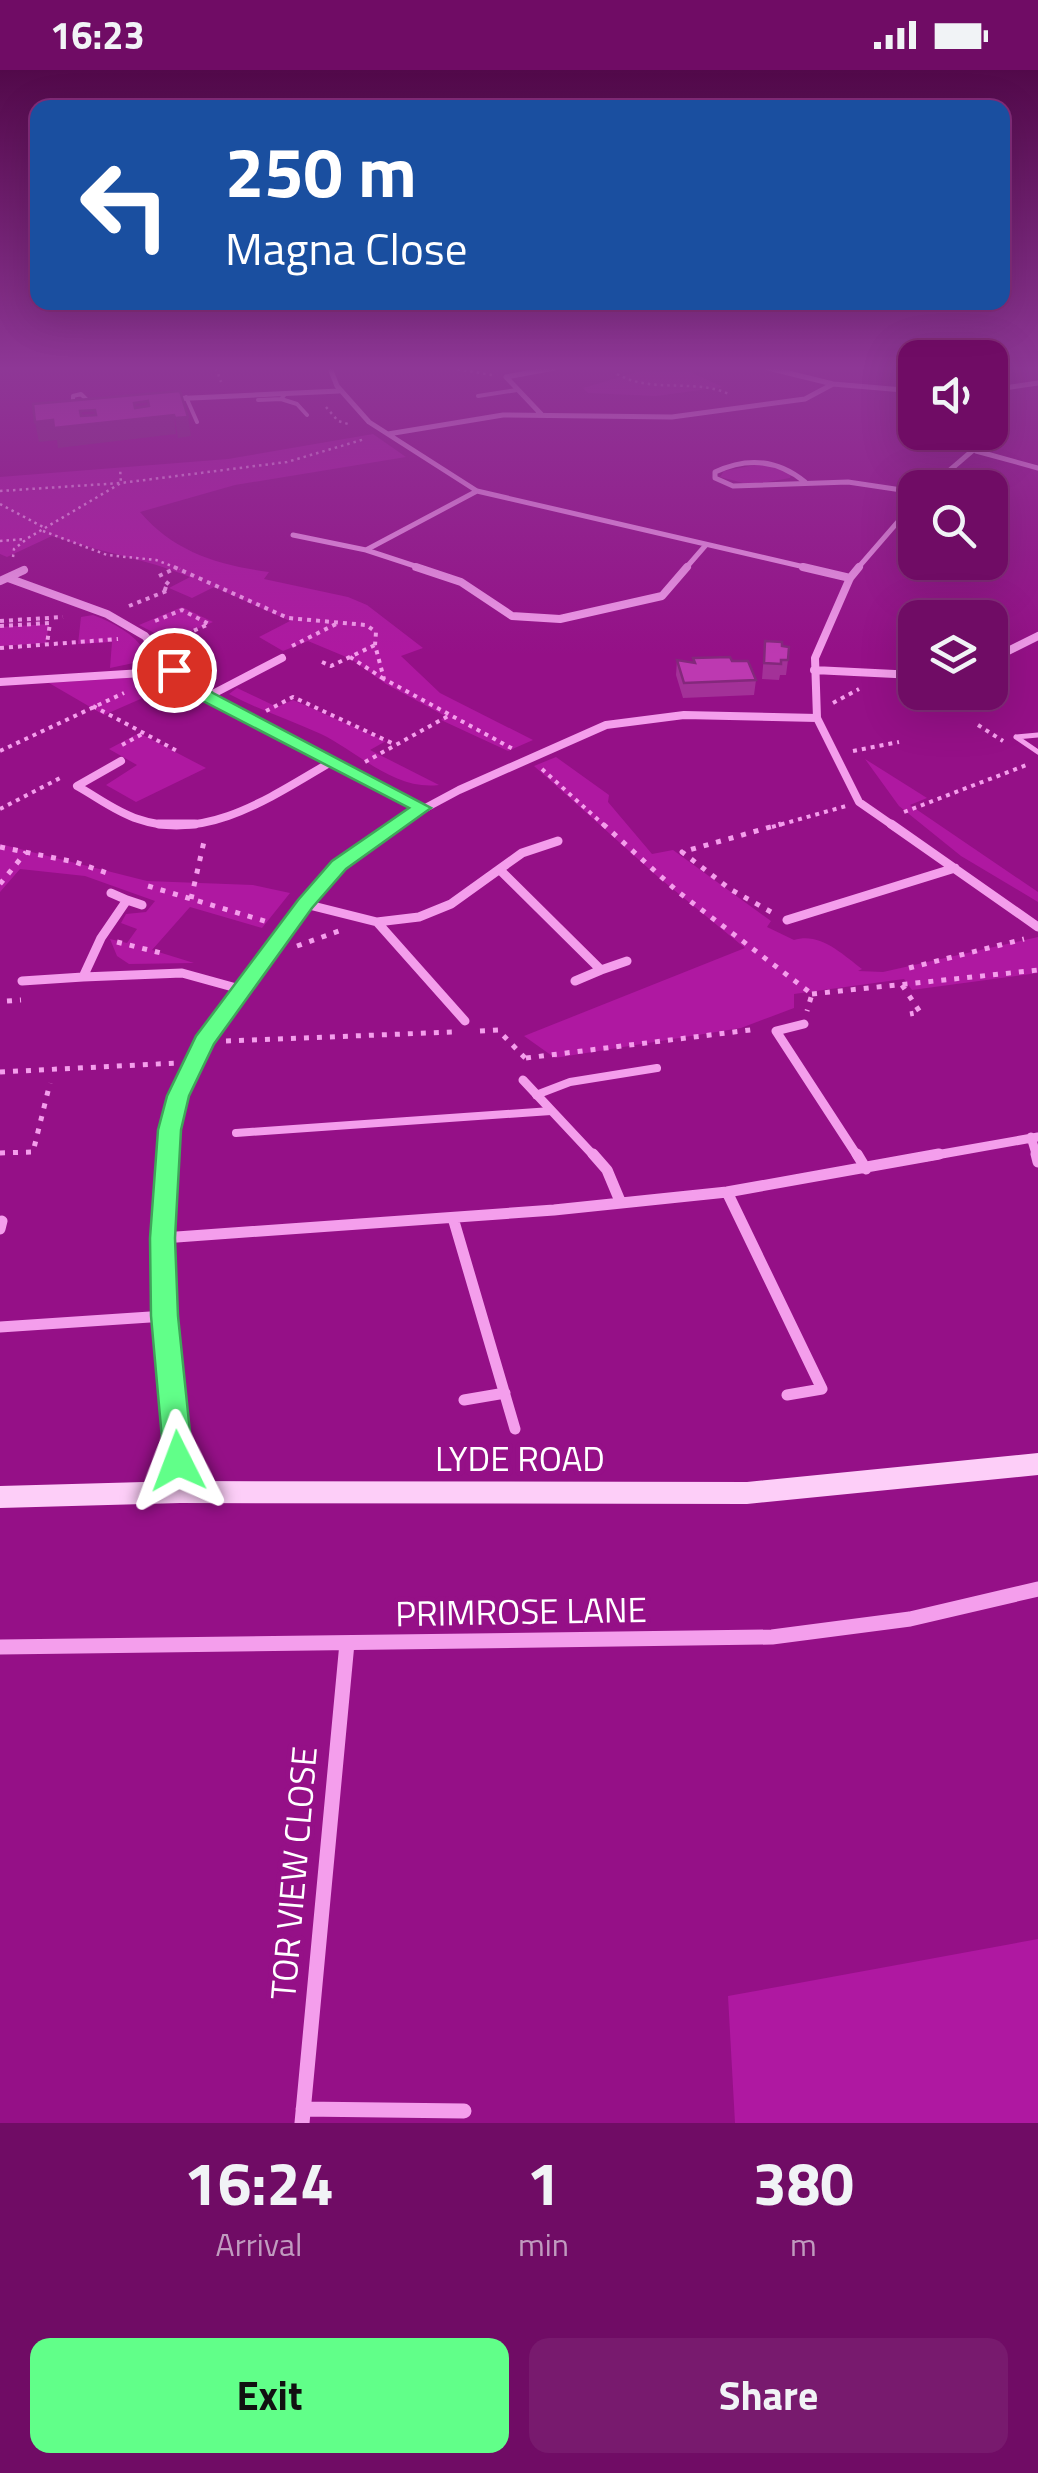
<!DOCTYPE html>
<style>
:root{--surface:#700c65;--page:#781a6e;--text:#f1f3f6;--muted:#c09bbf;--line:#822c79;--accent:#61ff89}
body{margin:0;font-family:"Titillium Web",sans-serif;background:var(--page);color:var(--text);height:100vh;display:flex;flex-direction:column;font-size:38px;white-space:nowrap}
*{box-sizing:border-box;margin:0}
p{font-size:32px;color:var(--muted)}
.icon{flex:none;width:55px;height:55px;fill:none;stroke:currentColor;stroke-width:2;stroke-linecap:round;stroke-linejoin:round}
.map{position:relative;height:2053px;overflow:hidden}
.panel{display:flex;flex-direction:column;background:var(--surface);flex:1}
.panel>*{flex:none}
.hud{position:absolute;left:30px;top:30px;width:980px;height:210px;border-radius:20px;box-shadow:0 10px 40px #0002,0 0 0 2px var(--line);background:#1a4fa0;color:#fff;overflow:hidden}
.tools{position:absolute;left:898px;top:270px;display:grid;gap:20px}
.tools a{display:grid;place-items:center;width:110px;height:110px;border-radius:20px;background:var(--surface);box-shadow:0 10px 40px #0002,0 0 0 2px var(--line);font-size:50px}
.pin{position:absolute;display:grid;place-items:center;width:85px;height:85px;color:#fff;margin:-42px;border:5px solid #fff;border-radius:50%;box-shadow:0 2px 10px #0007}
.me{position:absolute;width:110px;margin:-55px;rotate:357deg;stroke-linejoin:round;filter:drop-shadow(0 0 8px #0008)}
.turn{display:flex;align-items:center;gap:35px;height:210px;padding:0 30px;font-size:45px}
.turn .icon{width:130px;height:130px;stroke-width:2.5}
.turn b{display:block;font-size:70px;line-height:85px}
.eta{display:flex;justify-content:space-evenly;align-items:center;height:170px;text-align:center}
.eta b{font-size:60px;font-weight:700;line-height:70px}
.cta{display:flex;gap:20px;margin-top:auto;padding:20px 30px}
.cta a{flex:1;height:115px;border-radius:20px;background:var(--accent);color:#111;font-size:40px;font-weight:700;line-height:115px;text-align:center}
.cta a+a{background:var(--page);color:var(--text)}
.status{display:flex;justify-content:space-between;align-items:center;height:70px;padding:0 50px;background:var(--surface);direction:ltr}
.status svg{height:28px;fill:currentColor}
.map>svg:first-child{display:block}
.green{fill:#af18a1}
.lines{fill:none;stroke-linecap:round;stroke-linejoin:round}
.path-far2{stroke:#f49eec;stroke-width:2.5;stroke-dasharray:2.5 4;stroke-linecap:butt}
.path-far1{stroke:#f49eec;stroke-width:4;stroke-dasharray:4 5;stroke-linecap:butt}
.path{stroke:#f49eec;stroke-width:5;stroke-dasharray:5 8;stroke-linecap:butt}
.lane-far2{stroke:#f49eec;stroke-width:4}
.lane-far1{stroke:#f49eec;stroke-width:5}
.lane{stroke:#f49eec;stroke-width:8}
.street-far4{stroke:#f49eec;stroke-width:5}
.street-far3{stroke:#f49eec;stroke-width:8}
.street-far2{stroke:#f49eec;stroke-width:9}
.street-far1{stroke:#f49eec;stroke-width:11}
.street{stroke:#f49eec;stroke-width:15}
.secondary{fill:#fdcef8;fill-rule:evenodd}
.wall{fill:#a33198}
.shaded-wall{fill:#84287c}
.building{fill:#bd39b1;stroke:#84287c;stroke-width:2.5;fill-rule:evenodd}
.route{fill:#61ff89;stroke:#3fa659;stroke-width:2.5}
.labels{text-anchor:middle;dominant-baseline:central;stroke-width:10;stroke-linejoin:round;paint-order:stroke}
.near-street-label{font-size:35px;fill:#fff;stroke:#951087}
</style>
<div class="status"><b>16:23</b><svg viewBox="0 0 49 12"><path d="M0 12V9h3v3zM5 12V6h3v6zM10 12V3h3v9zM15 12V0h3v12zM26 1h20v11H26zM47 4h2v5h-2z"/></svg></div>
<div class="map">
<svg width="1038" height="2053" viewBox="0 0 1038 2053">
<rect width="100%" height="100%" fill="#951087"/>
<!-- green -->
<path class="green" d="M641,301L690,302L723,317L656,326L588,323L583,318Z
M373,364L406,387L235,415L140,442C174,482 218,495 269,502L264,509L348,527L367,535L423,578L401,586L440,623L533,670L508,681L441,650L445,646L386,614L351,589L308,571L283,581L259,567L290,551L214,517L192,528L169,518L190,507C144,488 99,482 52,466L7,487L0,484V407L228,389Z
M760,394H774L791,404L790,408L751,415L720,407L724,401Z
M182,537L213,552L170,571L139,555Z
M93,545C114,553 133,563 146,582L143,591L110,598L112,572L78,574L81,547Z
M49,554L46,573L0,576V557Z
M158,606L177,613L104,645L49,613Z
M237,618L277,637L293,630L386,671L370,680L439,715C395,721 358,682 321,664C290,650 259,640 229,624Z
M139,663L206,698L136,732L106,715L137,695L109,679Z
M556,687L609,725L608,732L652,784L673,780L771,851L767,857L794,870C820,862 842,884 862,899L858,901L883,902L1038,867V903L912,920L904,909L794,924V938L741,958L555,988L524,966L745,878L657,806L534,696Z
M865,689L927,728L910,735L1038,822V832L961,786L899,736Z
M0,774L147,811L253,815L290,823L262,858L190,837L152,880L194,893L129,894L117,886L110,869L127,873L137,859L121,853L126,844L146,842L155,831L85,806L20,799L0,822Z
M1038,1869V2053H735L728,1926Z"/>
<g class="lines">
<!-- path-far2 -->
<path class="path-far2" d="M155,298H162
M216,298L221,312
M451,298L492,305
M617,304C652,324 693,308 729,324
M326,337L338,351L348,354
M0,421L121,413L120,398
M0,434L45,458
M43,461L107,485L156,490L180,499
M0,471L25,469
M13,487L14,479L28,468L121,413L287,392L365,369"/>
<!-- path-far1 -->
<path class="path-far1" d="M174,497L288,548L366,555L376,562L375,575L384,609L513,679
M159,506L176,498
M129,536L169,520L163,518L170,510
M0,551L63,547
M155,551L182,540L209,554L168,572
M0,556L50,553L47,574
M292,576L336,554
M0,578L118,569
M350,587L384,609
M322,592L331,596L375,575
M833,633L859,619
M93,636L179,682
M266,641L293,627L396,675
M978,655L1003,671
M122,675L144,663
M0,681L124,623
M853,681L899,672
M365,692L450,645
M542,699L606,757
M0,739L64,706
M904,742L1029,694
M772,757L846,736"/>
<!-- path -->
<path class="path" d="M603,754L677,821L812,924L807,941
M0,777L75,792L113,805
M0,814L26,782
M148,816L271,853
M191,829L205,767
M771,842L730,819L682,782L781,754
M117,872L165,884
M297,876L339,861
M909,898L1024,869
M902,915L920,942L910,944
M812,924L1038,900
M7,931L21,930
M480,961L498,960L530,993
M226,971L454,962
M526,988L758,959
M0,1002L178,993
M0,1083L33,1082L50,1013"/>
<!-- lane-far2 -->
<path class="lane-far2" d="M286,323L281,329L297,334L307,345
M478,326L517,320
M186,327L197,352
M258,330L281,329
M77,337L73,336V326L81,324L93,336"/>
<!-- lane-far1 -->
<path class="lane-far1" d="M1016,667L1038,682
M1016,667L1038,665"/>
<!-- lane -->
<path class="lane" d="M536,1025L570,1012L657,998
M236,1063L551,1041"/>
<!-- street-far4 -->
<path class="street-far4" d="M330,298L337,316L369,352L477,421L813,499
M768,298L833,314L915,321
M905,298L915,305
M990,320L1038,313
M170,329L339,321
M541,344L506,307L554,298
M388,364L503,345L672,347L805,329L833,314
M976,381L1038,398
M805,412C777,389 747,387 715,402V408L733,416L848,412L915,422
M929,418L1007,351L1006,344L990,331
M293,465L366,480
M424,499L366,480L477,421
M685,499L705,476
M857,499L915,432"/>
<!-- street-far3 -->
<path class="street-far3" d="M416,497L461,512L512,546L560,549L662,526L687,497
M803,497L850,508
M859,497L850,508L815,588L817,648L859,732L895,757
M8,508L107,544L145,566L174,601L207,627L422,738
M0,511L24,500
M990,590L1038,566
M814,600L915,605
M0,612L174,601
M207,627L282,588
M121,691L77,716C97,727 116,742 138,749C207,773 274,725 331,692
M390,757L459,720L606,655L684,645L817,648"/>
<!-- street-far2 -->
<path class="street-far2" d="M159,754H195
M891,754L1038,857
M500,800L601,900L627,891
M111,823L127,830L101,868L83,907L182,903L240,919
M127,830L142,835
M305,834L377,852L419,847L451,834L522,783L558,771
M787,850L955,798
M377,852L465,951
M22,911L83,907
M575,911L601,900
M804,954L776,961L858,1087
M523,1010L595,1087
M1031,1067L1037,1087
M167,1087C177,998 227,935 281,866C316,822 345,784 394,754
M925,1087L1038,1067"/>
<!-- street-far1 -->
<path class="street-far1" d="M167,1084L163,1194L180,1420
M593,1084L607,1100L620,1131
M857,1084L866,1099
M1036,1084L1038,1092
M727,1122L822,1319L787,1325
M453,1148L515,1359
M0,1159L2,1151
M163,1168L554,1140L727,1122L939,1084
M0,1257L165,1246
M464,1330L505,1323"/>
<!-- street -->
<path class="street" d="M0,1577L772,1567L910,1549L1038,1519
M303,2039L464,2041
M302,2053L347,1573"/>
<!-- secondary -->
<path class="secondary" d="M1038,1383V1405L747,1434L180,1433L0,1438V1416L180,1411L747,1412Z"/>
</g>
<!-- wall -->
<path class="wall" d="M765,571L782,576L788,590L786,605H780L779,610L762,609Z
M693,588L732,591L756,610L754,625L683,628L676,605L677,590L693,592Z"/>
<!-- shaded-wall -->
<path class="shaded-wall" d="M174,345L176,364L58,378L57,370L39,372L35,352Z
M188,347L191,366L178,368L175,348Z"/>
<!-- building -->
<path class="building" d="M180,321L188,347L175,348L174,345L54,358L53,350L35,352L33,334ZM148,331L149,336L135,338L134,333ZM95,340L96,345L81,346L80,341Z
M765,571L782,572V576L789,577L788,590H781V594L764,593Z
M730,587L732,591H748L756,610L684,613L677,590L695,593L693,588Z"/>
<!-- sky -->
<linearGradient id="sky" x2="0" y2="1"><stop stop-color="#52094a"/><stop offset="0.51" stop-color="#8e3796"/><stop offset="1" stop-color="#8e3796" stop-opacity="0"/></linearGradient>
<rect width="1038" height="585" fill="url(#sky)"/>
<!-- route -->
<path class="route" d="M169,597H180L213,623L431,738L346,799L312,838L214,974L189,1026L181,1060L175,1168L178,1246L193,1391L189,1400L178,1403L168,1400L164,1391L151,1246L150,1168L158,1060L167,1026L196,966L298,830L332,791L409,738L201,630L169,604Z"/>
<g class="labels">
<!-- near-street labels -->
<g class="near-street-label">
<text x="520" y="1388">LYDE ROAD</text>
<text transform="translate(521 1541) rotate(-1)">PRIMROSE LANE</text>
<text transform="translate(293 1803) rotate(-85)">TOR VIEW CLOSE</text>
</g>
</g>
</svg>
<div class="tools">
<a><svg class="icon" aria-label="sound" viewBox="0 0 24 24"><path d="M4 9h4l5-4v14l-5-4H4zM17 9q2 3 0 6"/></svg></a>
<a><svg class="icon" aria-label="search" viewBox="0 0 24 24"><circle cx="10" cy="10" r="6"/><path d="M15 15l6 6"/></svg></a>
<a><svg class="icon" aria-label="layers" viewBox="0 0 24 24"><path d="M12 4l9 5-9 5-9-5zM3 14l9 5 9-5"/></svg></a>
</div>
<div class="pin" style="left:174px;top:600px;background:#d93025"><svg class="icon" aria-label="arrive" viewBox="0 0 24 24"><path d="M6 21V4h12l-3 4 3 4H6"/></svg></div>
<svg class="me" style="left:178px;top:1391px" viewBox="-20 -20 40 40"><path d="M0-17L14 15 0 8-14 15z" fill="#61ff89" stroke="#fff" stroke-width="4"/></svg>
<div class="hud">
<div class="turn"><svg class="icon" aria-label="left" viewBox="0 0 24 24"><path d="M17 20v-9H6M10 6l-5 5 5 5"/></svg><div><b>250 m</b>Magna Close</div></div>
</div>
</div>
<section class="panel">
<div class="eta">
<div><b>16:24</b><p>Arrival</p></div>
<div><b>1</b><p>min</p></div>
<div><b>380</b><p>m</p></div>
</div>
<div class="cta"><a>Exit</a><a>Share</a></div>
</section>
